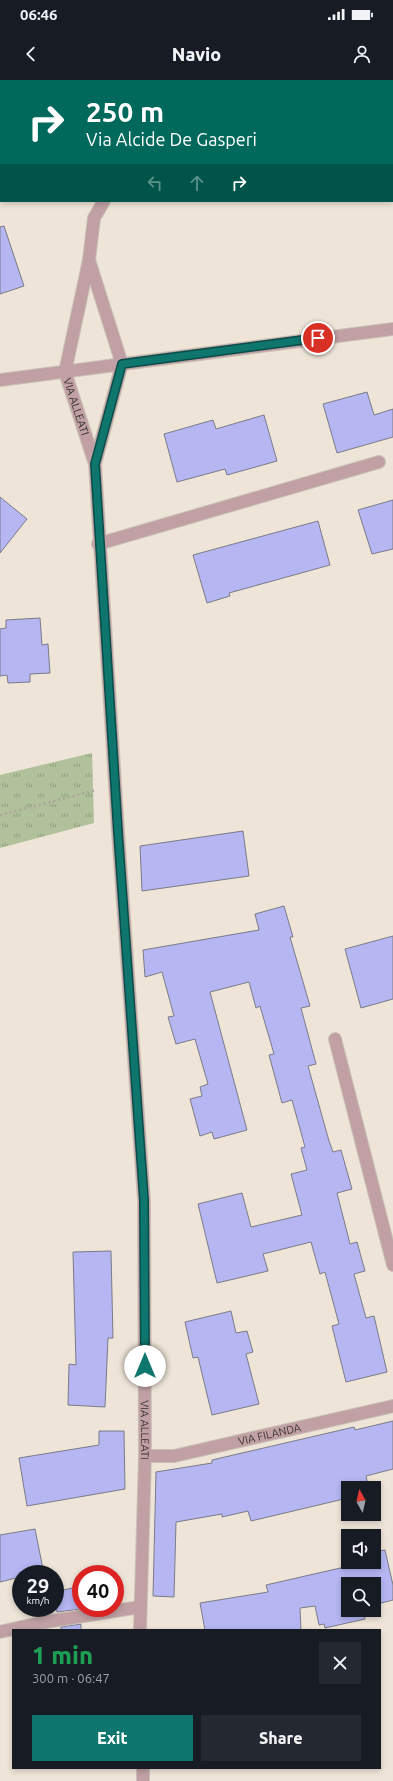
<!DOCTYPE html>
<meta charset="utf-8">
<style>
:root{--surface:#171b24;--page:#242831;--text:#f1f3f6;--muted:#9ea1a6;--accent:#0f766e}
body{margin:0;font-family:Ubuntu,sans-serif;background:var(--page);color:var(--text);height:100vh;display:flex;flex-direction:column;font-size:15px;white-space:nowrap}
*{box-sizing:border-box;margin:0}
p{font-size:13px;color:var(--muted)}
.icon{flex:none;width:22px;height:22px;fill:none;stroke:currentColor;stroke-width:2;stroke-linecap:round;stroke-linejoin:round}
.map{position:relative;flex:1;overflow:hidden}
.drawer{position:absolute;left:12px;top:1549px;width:369px;height:140px;display:flex;flex-direction:column;background:var(--surface);border-radius:0px;box-shadow:0 2px 6px #0003}
.drawer>*{flex:none}
.hud{position:absolute;left:0px;top:0px;width:393px;height:122px;box-shadow:0 2px 6px #0003;background:#00695c;color:#fff;overflow:hidden}
.needle{width:26px;rotate:352deg}
.controls{position:absolute;left:341px;top:1401px;display:grid;gap:8px}
.controls a{display:grid;place-items:center;width:40px;height:40px;border-radius:0px;background:var(--surface);box-shadow:0 2px 6px #0003;font-size:20px}
.speed{position:absolute;left:12px;top:1485px;display:flex;gap:8px;font-size:20px;font-weight:700;text-align:center}
.speed>*{display:grid;place-content:center;width:52px;height:52px;border-radius:50%;background:var(--surface);box-shadow:0 2px 6px #0003;line-height:1}
.speed small{font-size:10px;font-weight:400}
.speed .limit{border:6px solid #d22;background:#fff;color:#111}
.pin{position:absolute;display:grid;place-items:center;width:34px;height:34px;color:#fff;margin:-17px;border:2px solid #fff;border-radius:50%;box-shadow:0 1px 4px #0007}
.me{position:absolute;width:44px;margin:-22px;rotate:0deg;stroke-linejoin:round;filter:drop-shadow(0 0 3px #0008)}
.turn{display:flex;align-items:center;gap:14px;height:84px;padding:0 20px;font-size:18px}
.turn .icon{width:52px;height:52px;stroke-width:2.5}
.turn b{display:block;font-size:28px;line-height:34px}
.lanes{display:flex;align-items:center;height:38px;padding:0 20px;background:#0003;justify-content:center;gap:20px;direction:ltr}
.lanes .off{opacity:.35}
.round{display:grid;place-items:center;flex:none;width:42px;height:42px;border-radius:0px;background:var(--page)}
.head{display:flex;align-items:center;justify-content:space-between;height:68px;padding:0 20px}
h1{font-size:24px;font-weight:800;line-height:30px;color:#1e9e55}
.primary-button{display:flex;gap:8px;margin-top:auto;padding:8px 20px}
.primary-button a{flex:1;height:46px;border-radius:0px;background:var(--accent);color:#fff;font-size:16px;font-weight:800;line-height:46px;text-align:center}
.primary-button a+a{background:var(--page);color:var(--text)}
.status{display:flex;justify-content:space-between;align-items:center;height:28px;padding:0 20px;background:var(--surface);direction:ltr}
.status svg{height:11px;fill:currentColor}
header{display:flex;justify-content:space-between;align-items:center;height:52px;padding:0 20px;background:var(--surface);font-size:18px;font-weight:800}
.map>svg:first-child{display:block}
.park{fill:url(#park-tufts)}
.building{fill:#b5b6f2;stroke:#7a7b88}
.lines{fill:none;stroke-linecap:round;stroke-linejoin:round}
.minor-casing{stroke:#cac1b6;stroke-width:14}
.path{stroke:#aca49b;stroke-width:2.5;stroke-dasharray:2 3;stroke-linecap:butt}
.minor{stroke:#c0a0a5;stroke-width:12}
.route-casing{stroke:#0a4d48;stroke-width:10}
.route{stroke:#0f766e;stroke-width:7}
.labels{text-anchor:middle;dominant-baseline:central;stroke-width:3;stroke-linejoin:round;paint-order:stroke}
.street-label{font-size:11px;fill:#38342f;stroke:#fbf1e5}
</style>
<div class="status"><b>06:46</b><svg viewBox="0 0 49 12"><path d="M0 12V9h3v3zM5 12V6h3v6zM10 12V3h3v9zM15 12V0h3v12zM26 1h20v11H26zM47 4h2v5h-2z"/></svg></div>
<header><svg class="icon" aria-label="back" viewBox="0 0 24 24"><path d="M15 5l-7 7 7 7"/></svg>Navio<svg class="icon" aria-label="person" viewBox="0 0 24 24"><circle cx="12" cy="8" r="4"/><path d="M4 21q1-7 8-7t8 7"/></svg></header>
<div class="map">
<svg width="393" height="1701" viewBox="0 0 393 1701">
<defs>
<pattern id="park-tufts" width="24" height="20" patternUnits="userSpaceOnUse"><rect width="24" height="20" fill="#b0c19b"/><path d="M3 7l-1-3M5 7V3M7 7l1-3M15 17l-1-3M17 17v-4M19 17l1-3" fill="none" stroke="#909e7f"/></pattern>
</defs>
<rect width="100%" height="100%" fill="#eee4d8"/>
<!-- park -->
<path class="park" d="M92,673L94,743L0,768V695Z"/>
<!-- building -->
<path class="building" d="M4,146L24,206L0,214V147Z
M367,312L374,335L393,329V357L337,373L323,324Z
M264,335L277,381L227,395L225,389L177,402L164,354L213,340L216,349Z
M0,417L27,439L0,473Z
M393,420V469L372,474L358,430Z
M318,441L330,485L229,513L230,516L207,523L193,475Z
M40,538L42,565L48,564L50,593L30,594V602L8,603L7,595L0,596V549L6,548V540Z
M243,751L249,796L142,811L140,766Z
M284,826L293,857H290L310,926L301,928L316,984L308,986L329,1061L333,1072L341,1070L352,1109L337,1113L350,1164L357,1162L365,1191L354,1194L366,1238L374,1236L387,1292L346,1302L332,1246L339,1244L325,1192L320,1194L311,1162L263,1174L268,1191L217,1203L198,1124L242,1113L251,1147L302,1135L291,1094L307,1090L301,1068L305,1067L292,1020L282,1023L269,975L274,974L260,926L256,928L249,902L210,912L247,1050L214,1059L212,1052L200,1056L190,1019L202,1016L200,1007L208,1004L195,959L176,964L168,937L174,936L162,892L145,897L143,870L259,850L255,834Z
M393,856V919L361,928L345,869Z
M111,1171L113,1258H108L105,1327L68,1325L69,1284L76,1285L73,1172Z
M231,1231L236,1253L247,1251L253,1272L246,1274L259,1324L212,1335L198,1277L193,1278L185,1242Z
M393,1341V1389L366,1396L369,1408H348V1418L251,1441L248,1431L222,1437V1434L176,1442L174,1517L153,1516L156,1392L212,1383V1380L354,1347L355,1350Z
M99,1351H124L125,1409L27,1426L19,1378L99,1365Z
M35,1449L44,1494H21V1501L17,1502L16,1498L0,1502V1455Z
M385,1470L393,1505V1520L374,1525V1504H348V1530H363L365,1539L325,1548L324,1544L319,1545L315,1526L300,1528L301,1550H205L200,1523L268,1512L266,1505L349,1486L348,1482H374V1472Z
M81,1506V1529L57,1532L55,1512Z
M81,1544V1550H61V1547Z"/>
<g class="lines">
<!-- minor casing -->
<g class="minor-casing">
<g id="minor">
<path d="M267,1L268,0"/>
<path id="s1" d="M104,121L94,138L89,180L65,292L95,384L118,752L144,1120L145,1376L140,1550"/>
<path d="M89,180L122,284L95,384"/>
<path d="M0,300L393,249"/>
<path d="M98,464L379,382"/>
<path d="M335,959L393,1185"/>
<path id="s2" d="M145,1376H174L393,1326"/>
<path d="M0,1552L39,1543L140,1527"/>
<path d="M143,1688V1701"/>
</g>
</g>
<!-- path -->
<path class="path" d="M0,735L96,710"/>
<!-- minor -->
<use href="#minor" class="minor"/>
</g>
<g class="lines">
<!-- route casing -->
<g class="route-casing">
<path id="route" d="M145,1286L144,1120L118,752L95,384L122,284L318,258"/>
</g>
<!-- route -->
<use href="#route" class="route"/>
</g>
<g class="labels">
<!-- street labels -->
<g class="street-label">
<text stroke="none"><textPath href="#s1" startOffset="213">VIA ALLEATI</textPath></text>
<text stroke="none"><textPath href="#s1" startOffset="1241">VIA ALLEATI</textPath></text>
<text stroke="none"><textPath href="#s2" startOffset="127">VIA FILANDA</textPath></text>
</g>
</g>
</svg>
<div class="controls">
<a><svg class="needle" viewBox="-14 -14 28 28"><path d="M0-13l5 13h-10z" fill="#e53935"/><path d="M0 13l5-13h-10z" fill="#9ea1a6"/></svg></a>
<a><svg class="icon" aria-label="sound" viewBox="0 0 24 24"><path d="M4 9h4l5-4v14l-5-4H4zM17 9q2 3 0 6"/></svg></a>
<a><svg class="icon" aria-label="search" viewBox="0 0 24 24"><circle cx="10" cy="10" r="6"/><path d="M15 15l6 6"/></svg></a>
</div>
<div class="speed"><div>29<small>km/h</small></div><div class="limit">40</div></div>
<div class="pin" style="left:318px;top:258px;background:#d93025"><svg class="icon" aria-label="arrive" viewBox="0 0 24 24"><path d="M6 21V4h12l-3 4 3 4H6"/></svg></div>
<svg class="me" style="left:145px;top:1286px" viewBox="-20 -20 40 40"><circle r="19" fill="#fff"/><path d="M0-13L10 11 0 6-10 11z" fill="#0f766e"/></svg>
<div class="hud">
<div class="turn"><svg class="icon" aria-label="right" viewBox="0 0 24 24"><path d="M7 20v-9h11M14 6l5 5-5 5"/></svg><div><b>250 m</b>Via Alcide De Gasperi</div></div>
<div class="lanes"><svg class="icon off" aria-label="left" viewBox="0 0 24 24"><path d="M17 20v-9H6M10 6l-5 5 5 5"/></svg><svg class="icon off" aria-label="ahead" viewBox="0 0 24 24"><path d="M12 20V5M6 11l6-6 6 6"/></svg><svg class="icon" aria-label="right" viewBox="0 0 24 24"><path d="M7 20v-9h11M14 6l5 5-5 5"/></svg></div>
</div>
<section class="drawer">
<div class="head"><div><h1>1 min</h1><p>300 m · 06:47</p></div><a class="round"><svg class="icon" aria-label="close" viewBox="0 0 24 24"><path d="M6 6l12 12M18 6L6 18"/></svg></a></div>
<div class="primary-button"><a>Exit</a><a>Share</a></div>
</section>
</div>
